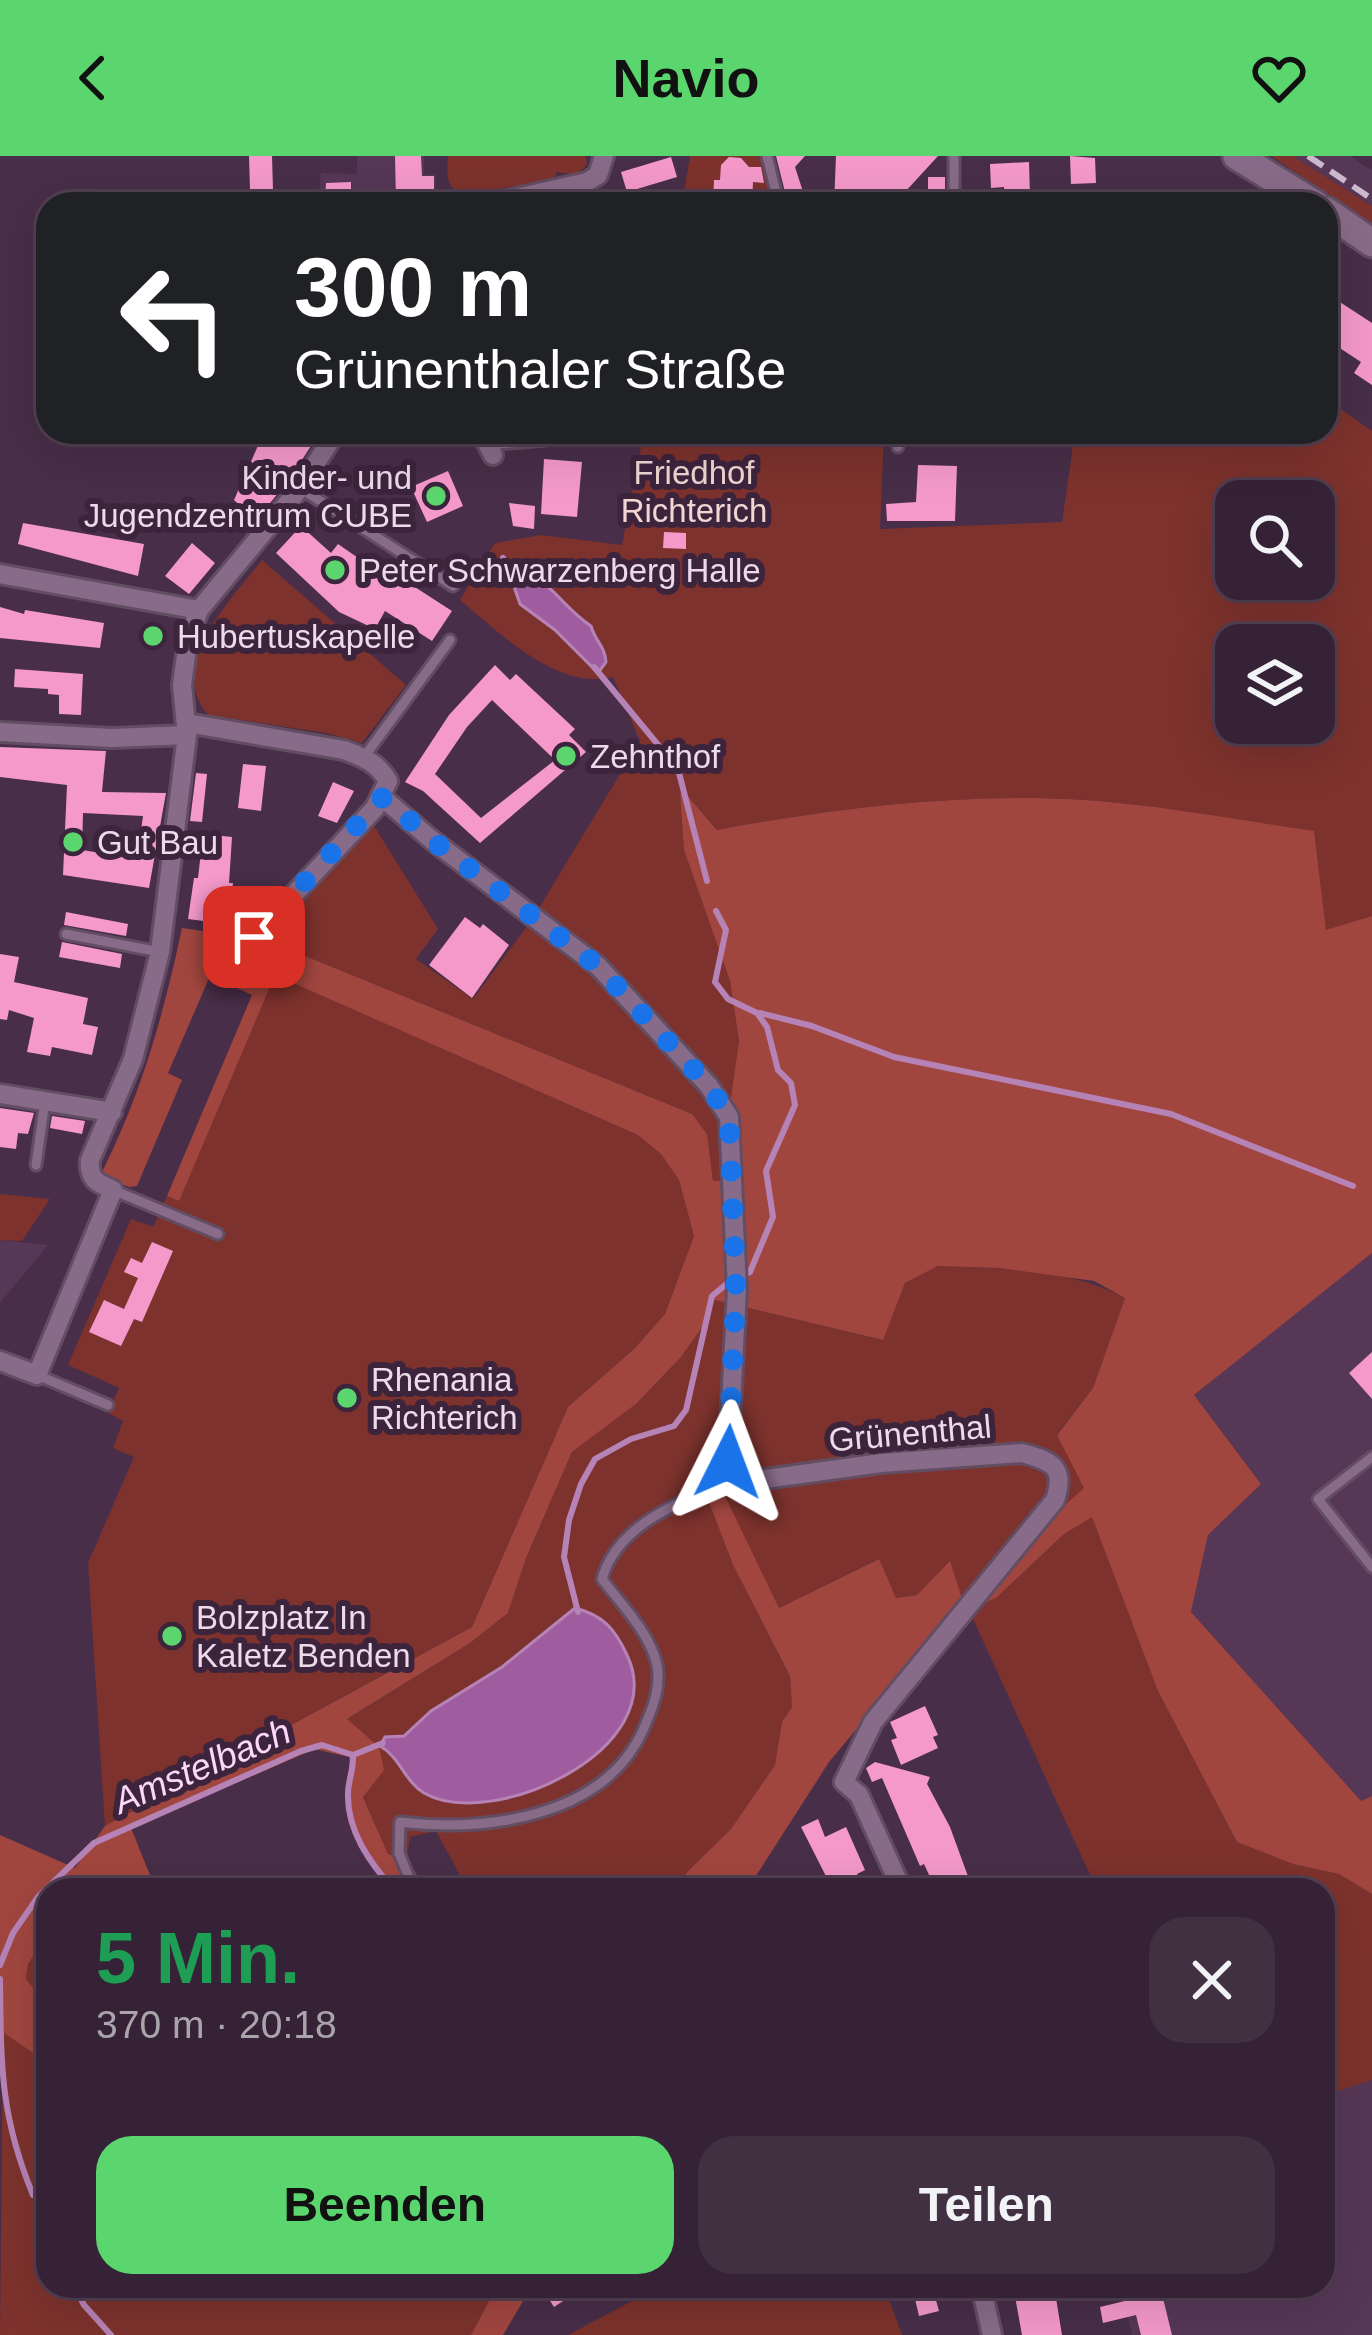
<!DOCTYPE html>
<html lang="de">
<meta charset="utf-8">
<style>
:root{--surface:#362236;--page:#412f42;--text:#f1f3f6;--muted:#aaa4ad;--line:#503f51;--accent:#5bd56e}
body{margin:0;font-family:Helvetica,sans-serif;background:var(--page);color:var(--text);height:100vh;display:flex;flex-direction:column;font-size:45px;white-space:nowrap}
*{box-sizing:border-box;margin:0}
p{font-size:39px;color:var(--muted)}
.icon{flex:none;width:66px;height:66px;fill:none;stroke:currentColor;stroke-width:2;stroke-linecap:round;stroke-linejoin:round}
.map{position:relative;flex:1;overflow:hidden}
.details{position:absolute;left:36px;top:1722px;width:1299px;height:420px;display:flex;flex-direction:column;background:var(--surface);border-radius:36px;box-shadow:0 12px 48px #0002,0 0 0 3px var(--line)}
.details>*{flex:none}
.top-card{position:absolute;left:36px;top:36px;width:1302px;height:252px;border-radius:36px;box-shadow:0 12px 48px #0002,0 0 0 3px var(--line);background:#202124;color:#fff;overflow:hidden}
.tools{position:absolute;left:1215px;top:324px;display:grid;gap:24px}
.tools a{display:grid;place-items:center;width:120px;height:120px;border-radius:24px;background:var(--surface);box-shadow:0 12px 48px #0002,0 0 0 3px var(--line);font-size:60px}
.pin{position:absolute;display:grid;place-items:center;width:102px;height:102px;color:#fff;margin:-51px;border-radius:24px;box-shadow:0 6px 18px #0006}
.me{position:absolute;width:132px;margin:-66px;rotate:3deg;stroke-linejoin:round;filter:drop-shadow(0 0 9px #0008)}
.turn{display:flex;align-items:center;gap:42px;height:252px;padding:0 60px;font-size:54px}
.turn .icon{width:156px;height:156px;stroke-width:2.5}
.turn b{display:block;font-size:84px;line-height:102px}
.round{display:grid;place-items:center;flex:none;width:126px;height:126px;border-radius:36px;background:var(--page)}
.headline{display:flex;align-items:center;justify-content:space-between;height:204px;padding:0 60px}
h1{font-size:72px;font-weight:600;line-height:90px;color:#1e9e55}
.cta{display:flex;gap:24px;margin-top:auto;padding:24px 60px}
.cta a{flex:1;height:138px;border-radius:36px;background:var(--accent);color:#111;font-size:48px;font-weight:600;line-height:138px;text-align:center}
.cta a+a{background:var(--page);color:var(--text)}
header{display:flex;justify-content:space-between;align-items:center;height:156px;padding:0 60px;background:var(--accent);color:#111;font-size:54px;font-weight:600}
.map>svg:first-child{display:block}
.built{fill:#563756}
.green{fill:#7d322d;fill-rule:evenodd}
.forest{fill:#a1463f}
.water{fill:#9f5da0;stroke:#b683b6;stroke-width:3}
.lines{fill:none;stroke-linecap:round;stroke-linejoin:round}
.stream{stroke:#b683b6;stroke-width:6}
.building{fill:#f499ca;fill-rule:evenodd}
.lane-casing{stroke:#634d63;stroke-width:15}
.street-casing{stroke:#634d63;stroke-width:24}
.secondary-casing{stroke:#634d63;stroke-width:33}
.lane{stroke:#886b88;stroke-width:9}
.street{stroke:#886b88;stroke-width:18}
.secondary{stroke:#886b88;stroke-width:27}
.rail{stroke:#cbbacb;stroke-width:6;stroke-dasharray:18 9;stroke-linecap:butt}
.route{stroke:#1a73e8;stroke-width:21;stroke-dasharray:0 37.8}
.poi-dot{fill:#5bd56e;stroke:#3d243d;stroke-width:4.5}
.labels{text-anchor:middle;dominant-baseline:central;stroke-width:12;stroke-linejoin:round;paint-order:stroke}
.park-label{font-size:33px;fill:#f1d6d2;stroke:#3d243d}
.poi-label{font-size:33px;fill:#ebdbeb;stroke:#3d243d;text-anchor:start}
.street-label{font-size:33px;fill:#ebdbeb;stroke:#3d243d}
.water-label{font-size:36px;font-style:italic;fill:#fbd7fa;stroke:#3d243d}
</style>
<header><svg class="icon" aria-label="back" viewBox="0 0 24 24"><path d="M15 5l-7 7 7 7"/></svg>Navio<svg class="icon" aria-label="heart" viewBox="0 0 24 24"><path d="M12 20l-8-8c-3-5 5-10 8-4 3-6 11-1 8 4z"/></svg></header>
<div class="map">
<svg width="1372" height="2179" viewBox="0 0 1372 2179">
<rect width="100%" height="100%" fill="#482e48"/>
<!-- built -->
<path class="built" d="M357,0H424V18L436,19L435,48H287L318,46L321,17L357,18Z
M1293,0H1350L1366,11L1372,14V50Z
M0,1084L48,1089L0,1147Z
M1372,1097V1640L1361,1646L1191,1456L1208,1379L1261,1328L1194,1240L1250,1191Z
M1372,1924V2179H1132L1121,2130H1323V1940Z"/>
<!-- green -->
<path class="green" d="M448,0H585L587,8C579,20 570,18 557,16L553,24L461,39C445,29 447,18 448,0Z
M690,0H771L783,48H682Z
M1271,0H1293L1372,50V67Z
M1326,243L1372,275V760L1326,775L1314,676C1223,662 1130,643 1038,642C930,641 823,654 717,674L686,638H680L684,694L730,825L739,886L728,962L734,1025H713L707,978L692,958L266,784L373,668L438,773L416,803L473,843L533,762L640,585L613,521C557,535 500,477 460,444L495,387L541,379L622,389L644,276H884L880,373L1062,366L1075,276H1326ZM1236,345H1314V423H1236ZM1236,489H1314V567H1236Z
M262,404L406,529L362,587L326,577L208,559C165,510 232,442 262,404Z
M274,818L638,979L661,998L679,1024L694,1080L665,1158L634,1193L568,1251L472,1471L105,1670L88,1407L134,1301L113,1292L123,1265L108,1257L119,1232L68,1209L131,1063L153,1071L167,1040L179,1044Z
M0,1038L50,1043L22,1085L0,1084Z
M938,1110C1001,1112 1069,1112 1125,1142L1093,1232L1057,1278L1085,1332L1043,1369L996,1442L1064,1378L1092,1360L1158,1535L1237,1686L1293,1708L1339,1718L1372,1738V1924L1323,1940V1734H1097L973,1463L927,1513L917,1439L896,1442L878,1403L779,1452L721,1335L707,1341L733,1409L790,1520L792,1551L782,1566L775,1609L731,1673L687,1716L677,1734H468L436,1675L410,1681L407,1701L388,1698L363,1640L379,1591L346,1564L470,1487L508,1457L526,1402L572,1296L636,1248L681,1201L703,1170L711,1143L882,1184L905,1127ZM574,1454L579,1612C528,1635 462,1666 412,1624C404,1616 397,1604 389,1595L431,1555L502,1511Z
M42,1787L48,1788V1850L26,1823L28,1808Z
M3,1876L42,1904L48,1901V2130H497L471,2179H0Z
M747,2130H884L902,2179H568L634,2144Z"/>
<!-- forest -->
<path class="forest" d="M685,637L717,674C823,654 930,641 1038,642C1130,643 1223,662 1314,675L1326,774L1372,760V1097L1194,1239L1261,1328L1208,1379L1191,1456L1361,1645L1372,1640V1738L1339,1718L1293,1708L1237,1686L1158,1535L1092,1361L1064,1378L996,1442L984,1447L979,1444L1043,1369L1084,1332L1057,1279L1093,1232L1125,1142L1094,1125L999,1112L938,1110L905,1127L883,1184L711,1143L703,1170L681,1201L636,1248L572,1296L526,1402L508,1457L470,1487L347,1563L379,1591L384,1614L363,1641L388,1698L408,1704L426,1734H391C367,1707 346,1678 345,1639C345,1626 351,1615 349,1601L315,1593L131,1672L156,1734H48V1788L42,1787L28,1808L26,1823L48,1850V1901L43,1904L4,1877L0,1901V1679L75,1712L105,1670L472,1471L568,1251L634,1193L665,1158L694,1080L679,1024L661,998L638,979L275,819L179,1045L167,1040L252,839L210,820L168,917L182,924L137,1030L129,1031L106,1022L103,1014C142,936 164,857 182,772L266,784L692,958L707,978L713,1025H733L728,962L739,885L730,825L684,694L680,638Z
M722,1334L779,1452L879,1403L896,1442L917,1439L950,1405L963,1446L829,1606L747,1734H677L687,1716L731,1673L775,1609L782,1566L792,1551L790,1520L733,1409L707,1341Z
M497,2130H532L503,2179H471Z"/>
<!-- water -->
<path class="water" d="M518,412C551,424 563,452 591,470C595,485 605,490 606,506L598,517L555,474L520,448L510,419L514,416L518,420Z
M575,1452C603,1459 615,1473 627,1499C672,1593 492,1676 424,1637C405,1626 400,1601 380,1590L385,1581L404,1580L431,1555L502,1511Z"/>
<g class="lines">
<!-- stream -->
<path class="stream" d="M503,402L515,424
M594,511L678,613L707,725
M716,755L726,774L715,826L728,843L757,857L767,871L778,914L791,927L795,949L766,1015L773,1061L750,1116L742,1120
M760,857L812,870L894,901L1171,958L1353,1030
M578,1456L564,1401L569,1364L581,1328L595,1303L631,1283L674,1270L686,1254L712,1140L730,1125
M353,1599C354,1613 348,1624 348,1638C347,1675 370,1707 394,1734
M0,1809L13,1777L38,1741L94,1687L301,1595L322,1589L353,1599L383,1587
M0,1823C1,1909 0,1959 33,2039
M39,2052L48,2072
M74,2130L84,2149L111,2179"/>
</g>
<!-- building -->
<path class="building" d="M249,0H272L273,34H250Z
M395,0H421L422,20H434V43L396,44Z
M776,0H805L795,11L807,48H788Z
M836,0H938L894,48H834Z
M1070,0L1095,2L1096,27L1071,28Z
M671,1L677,21L627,36L621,16Z
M729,1L741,2L749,11H761L764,27L753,26L752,48H713L714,24H720L721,9Z
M1029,6L1030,40L1005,41L1004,31L991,32L990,8Z
M928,21H945V40L928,39Z
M351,26V48H325L326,27Z
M1326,137L1372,167V229L1354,217L1361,206L1326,183Z
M264,276H320L289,324L256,364L234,344Z
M544,303L582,306L577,361L541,358Z
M918,309L957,310L955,365H887L886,348L916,346Z
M448,315L463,350L427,366L411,331Z
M509,347L535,350L534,373L513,370Z
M23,367L144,388L138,420L18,388Z
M301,370L331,397L338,388L400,431L404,424L452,455L432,485L385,455L375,473L339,456L276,397Z
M664,376L686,377V393L663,392Z
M192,387L215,407L189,438L165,420Z
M0,451L24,458L25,454L104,467L100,492L0,482Z
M495,509L510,524L516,518L575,573L569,579L586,596L480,687L423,635L405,626L449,559ZM492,544L555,604L481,662L435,618L467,571Z
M15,513L83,518L81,559L59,558V539L48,538V533L14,531Z
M0,591L106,595L102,636L166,637L149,732L63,719L67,629L0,621ZM83,657L143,660L137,703L82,694Z
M243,608L266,610L261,655L238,652Z
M196,617L207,618L202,666L190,665Z
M333,626L354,635L337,667L318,660Z
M203,678L232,681L229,727H233L227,768L188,763L194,722H198Z
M66,756L128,768L126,780L64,769Z
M465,761L480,772L483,768L509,789L472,842L429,809Z
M62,786L122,798L120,812L59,801Z
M0,798L19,801L14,826L88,842L83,868L98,871L92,899L52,891L50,900L27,896L34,862L9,854L7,864L0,863Z
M0,952L34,957L28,978L18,977L16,993L0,991Z
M52,960L85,965L82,978L50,972Z
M152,1086L173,1095L142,1166L134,1163L121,1190L89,1176L104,1144L124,1153L138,1122L124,1116L131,1102L142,1107Z
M1372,1196V1243L1349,1217Z
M925,1550L938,1579L933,1581L938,1592L901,1609L891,1584L897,1582L890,1566Z
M875,1606L930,1621L927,1628L950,1671L973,1734H936L924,1708L920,1710L882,1622L872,1626L866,1612Z
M818,1663L825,1681L846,1671L865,1714L857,1718L861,1727L846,1734H833L801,1671Z
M555,2130H586L554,2151L545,2137Z
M912,2130H932L939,2155L919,2160Z
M1017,2130H1054L1062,2179H1022L1014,2135L1018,2134Z
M1130,2130H1160L1172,2179H1141L1136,2159L1103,2167L1100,2151L1133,2143Z"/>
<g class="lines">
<!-- lane casing -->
<g class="lane-casing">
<path id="lane" d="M767,0L779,48
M954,0V48
M488,289L579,281
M898,291V276
M300,332L453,430
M364,601L450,484
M66,778L160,796
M36,1009L45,945
M113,1034L218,1078
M37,1219L108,1249
M1372,1301L1318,1343L1372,1411
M414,1734L399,1697L400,1666C486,1676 605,1662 644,1572C653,1551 661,1532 657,1509C650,1477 621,1448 602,1423C618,1366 684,1345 733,1323"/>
</g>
<!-- street casing -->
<g class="street-casing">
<path id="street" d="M491,48L587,26L598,19L604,0
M481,276L493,299
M0,418L199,454
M187,567L344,594C363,601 378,607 388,625L375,652L254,781
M0,576L112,582L187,579
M383,642L432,684L598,810L709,930L729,961L737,1133L728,1306L733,1323L751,1325L881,1307L1022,1297C1052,1305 1066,1311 1055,1344L873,1566L844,1626L859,1639L902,1734
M0,938L112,956
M0,1205L37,1219L113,1034C97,1027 88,1023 90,1004L133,903L160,796L187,579L182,529L188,485L199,454L300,332L336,276
M981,2130L992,2179"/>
</g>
<!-- secondary casing -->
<g class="secondary-casing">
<path id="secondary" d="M1237,0L1315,48
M1326,55L1372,87"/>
</g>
<!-- lane -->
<use href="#lane" class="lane"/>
<!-- street -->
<use href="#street" class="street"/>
<!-- secondary -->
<use href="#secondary" class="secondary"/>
<!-- rail -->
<path class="rail" d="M1308,0L1372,43"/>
</g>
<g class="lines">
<!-- route -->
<path class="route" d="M254,781L383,641L432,684L598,810L709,930L729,962L736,1133L728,1306"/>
</g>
<!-- markers -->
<g class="poi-dot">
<circle cx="436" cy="340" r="12"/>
<circle cx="335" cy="414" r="12"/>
<circle cx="153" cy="480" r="12"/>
<circle cx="566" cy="600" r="12"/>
<circle cx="73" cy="686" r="12"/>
<circle cx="347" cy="1242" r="12"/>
<circle cx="172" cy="1480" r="12"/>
</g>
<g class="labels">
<!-- park labels -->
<g class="park-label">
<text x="694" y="316">Friedhof<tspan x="694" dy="38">Richterich</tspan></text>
</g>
<!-- poi labels -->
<g class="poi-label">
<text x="412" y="321" text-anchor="end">Kinder- und<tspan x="412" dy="38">Jugendzentrum CUBE</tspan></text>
<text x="359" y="414">Peter Schwarzenberg Halle</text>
<text x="177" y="480">Hubertuskapelle</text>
<text x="590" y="600">Zehnthof</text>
<text x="97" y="686">Gut Bau</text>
<text x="371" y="1223">Rhenania<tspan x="371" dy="38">Richterich</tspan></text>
<text x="196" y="1461">Bolzplatz In<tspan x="196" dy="38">Kaletz Benden</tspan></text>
</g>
<!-- street labels -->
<g class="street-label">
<text transform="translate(910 1277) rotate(-5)">Grünenthal</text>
</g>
<!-- water labels -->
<g class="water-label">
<text transform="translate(202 1610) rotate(-23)">Amstelbach</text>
</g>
</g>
</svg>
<div class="tools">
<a><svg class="icon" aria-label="search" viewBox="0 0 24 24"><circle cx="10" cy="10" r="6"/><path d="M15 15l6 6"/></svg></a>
<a><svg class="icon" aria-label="layers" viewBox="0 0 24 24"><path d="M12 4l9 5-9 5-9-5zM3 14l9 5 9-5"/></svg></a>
</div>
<div class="pin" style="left:254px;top:781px;background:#d93025"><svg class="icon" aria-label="arrive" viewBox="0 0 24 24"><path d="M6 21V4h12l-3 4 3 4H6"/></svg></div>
<svg class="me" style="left:728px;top:1306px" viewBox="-20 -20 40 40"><path d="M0-17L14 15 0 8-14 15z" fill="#1a73e8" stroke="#fff" stroke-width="4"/></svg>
<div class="top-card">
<div class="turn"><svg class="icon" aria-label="left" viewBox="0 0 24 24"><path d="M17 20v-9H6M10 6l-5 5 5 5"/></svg><div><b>300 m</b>Grünenthaler Straße</div></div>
</div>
<section class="details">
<div class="headline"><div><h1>5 Min.</h1><p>370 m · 20:18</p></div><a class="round"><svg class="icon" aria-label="close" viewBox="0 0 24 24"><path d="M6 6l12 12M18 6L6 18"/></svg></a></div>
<div class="cta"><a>Beenden</a><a>Teilen</a></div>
</section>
</div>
